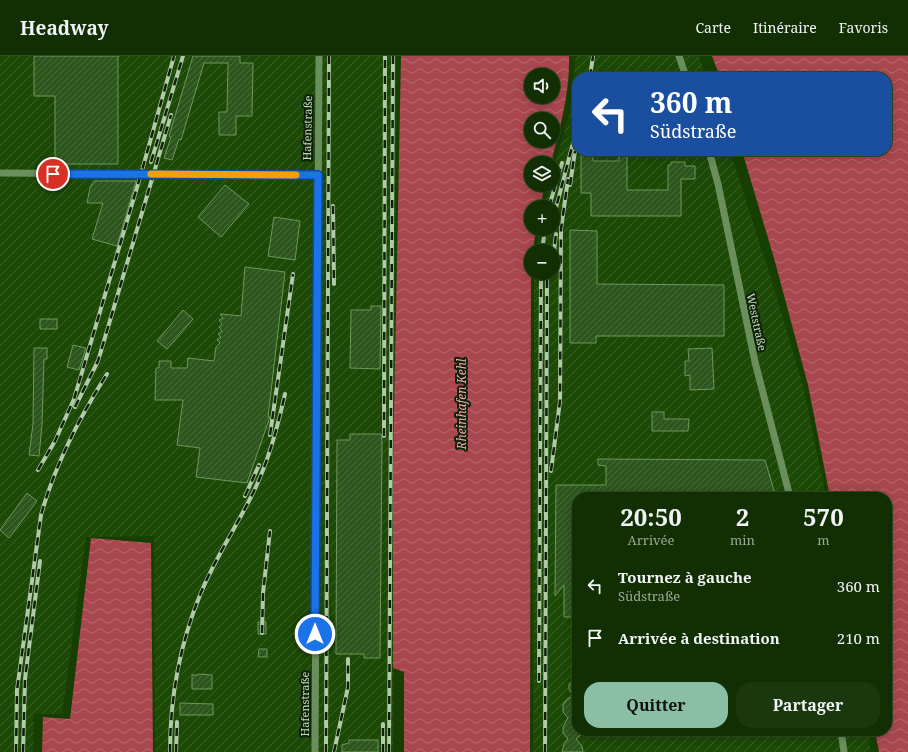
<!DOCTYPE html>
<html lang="fr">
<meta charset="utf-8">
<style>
:root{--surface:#112f03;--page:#1a370d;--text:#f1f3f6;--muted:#9ca99a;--line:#304a25;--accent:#8abfa5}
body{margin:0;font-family:"Noto Serif",serif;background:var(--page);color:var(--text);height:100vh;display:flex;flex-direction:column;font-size:15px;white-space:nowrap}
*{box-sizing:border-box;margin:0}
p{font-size:13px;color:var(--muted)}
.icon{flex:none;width:22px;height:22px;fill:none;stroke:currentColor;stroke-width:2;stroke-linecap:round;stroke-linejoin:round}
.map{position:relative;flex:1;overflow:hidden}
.panel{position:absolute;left:572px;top:436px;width:320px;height:244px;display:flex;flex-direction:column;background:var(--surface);border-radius:16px;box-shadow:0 2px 10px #0003,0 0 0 1px var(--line)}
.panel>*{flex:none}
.hud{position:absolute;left:572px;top:16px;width:320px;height:84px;border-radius:16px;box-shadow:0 2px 10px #0003,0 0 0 1px var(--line);background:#1a4fa0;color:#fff;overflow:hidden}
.tools{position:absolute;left:524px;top:12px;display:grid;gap:8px}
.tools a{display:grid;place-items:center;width:36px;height:36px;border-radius:50%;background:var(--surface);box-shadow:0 2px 10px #0003,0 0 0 1px var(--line);font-size:20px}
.pin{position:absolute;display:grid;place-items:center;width:34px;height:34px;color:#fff;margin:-17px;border:2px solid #fff;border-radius:50%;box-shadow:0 1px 4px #0007}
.me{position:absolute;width:44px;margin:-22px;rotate:0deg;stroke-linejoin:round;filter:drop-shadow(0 0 3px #0008)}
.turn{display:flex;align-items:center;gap:14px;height:84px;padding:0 12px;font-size:18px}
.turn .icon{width:52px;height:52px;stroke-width:2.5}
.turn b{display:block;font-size:28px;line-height:34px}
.eta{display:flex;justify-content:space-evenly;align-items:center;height:68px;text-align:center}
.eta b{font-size:24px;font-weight:700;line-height:28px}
.button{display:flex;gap:8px;margin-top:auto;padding:8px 12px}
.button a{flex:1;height:46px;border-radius:16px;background:var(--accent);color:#111;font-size:16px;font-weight:700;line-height:46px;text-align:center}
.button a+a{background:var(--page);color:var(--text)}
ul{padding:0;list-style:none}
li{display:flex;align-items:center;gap:12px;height:52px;padding:0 12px}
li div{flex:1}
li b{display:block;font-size:15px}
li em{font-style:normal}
header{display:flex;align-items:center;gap:24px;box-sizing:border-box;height:56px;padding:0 20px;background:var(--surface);border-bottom:1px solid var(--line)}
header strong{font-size:19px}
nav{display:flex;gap:22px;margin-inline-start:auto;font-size:14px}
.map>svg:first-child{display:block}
.industrial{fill:url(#industrial-furrows)}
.water{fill:url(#water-waves);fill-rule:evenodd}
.building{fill:url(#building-hatch);stroke:#6c985d}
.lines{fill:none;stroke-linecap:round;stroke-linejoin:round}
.street{stroke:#6a8f5d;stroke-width:7}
.rail-casing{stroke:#b1caa8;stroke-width:4}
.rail{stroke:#10210a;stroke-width:2.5;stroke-dasharray:8;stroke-linecap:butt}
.route-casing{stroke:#114b97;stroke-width:10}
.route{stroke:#1a73e8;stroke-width:7}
.slow{stroke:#f59e0b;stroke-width:7}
.labels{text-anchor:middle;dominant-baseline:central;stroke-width:4;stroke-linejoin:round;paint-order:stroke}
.street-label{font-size:11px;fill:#c6ddbe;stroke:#10210a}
.water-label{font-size:12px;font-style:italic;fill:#f5a5a7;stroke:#10210a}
</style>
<header>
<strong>Headway</strong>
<nav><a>Carte</a><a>Itinéraire</a><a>Favoris</a></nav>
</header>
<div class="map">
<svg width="908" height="696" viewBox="0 0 908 696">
<defs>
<pattern id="industrial-furrows" width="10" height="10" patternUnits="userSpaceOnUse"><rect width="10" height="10" fill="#1c4905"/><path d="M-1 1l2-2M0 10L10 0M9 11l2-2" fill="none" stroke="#3c6328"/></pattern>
<pattern id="water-waves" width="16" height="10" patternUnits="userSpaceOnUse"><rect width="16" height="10" fill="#a9474f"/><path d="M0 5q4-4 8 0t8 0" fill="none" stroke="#b76a6e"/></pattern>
<pattern id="building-hatch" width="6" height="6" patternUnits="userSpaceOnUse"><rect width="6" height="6" fill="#2d551d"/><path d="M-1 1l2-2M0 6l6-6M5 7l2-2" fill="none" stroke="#4a6d3c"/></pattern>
</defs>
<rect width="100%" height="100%" fill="#173f04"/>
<!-- industrial -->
<path class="industrial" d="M0,0H396L393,696H155L154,480L86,481L62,658H34L33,696H0Z
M576,0H699L706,21H577V95H730L773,229L803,330L826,441H577V675H869L870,696H533L534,217H553V195H536L540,173H553V151H544L549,129H553V114L569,60Z"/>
<!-- water -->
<path class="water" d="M401,0H569C570,37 560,71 551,107H531V129H545L540,151H531V173H536L533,195H531L530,696H404V616L393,612V408ZM531,19H553V41H531ZM531,63H553V85H531Z
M712,0H908V696H879L875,675H887V441H830L808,329L774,202L742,95H887V21H720Z
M91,482L151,487L153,696H42L43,661L70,663Z"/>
<!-- building -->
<path class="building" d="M34,0H118V108H55V40H34Z
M193,0H240V7H253L252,60H236V79H219V56H227L228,7H204L181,84L179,83L172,104L164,102L171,81L169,80Z
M581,95H593V105H619V95H627V134H668V109H671V106H685V110H695V123H681V160H591V137H581Z
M94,125H136L117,190L92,183L103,147H87L90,132Z
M225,129L249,148L221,181L198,161Z
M274,161L300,165L295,204L268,200Z
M570,174L597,175V228L724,229V280H596V287H570Z
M245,211L285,216L268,361H270L247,427L196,421L200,392L177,389L183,344H155L156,312H159V305H171V312H187L188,302L214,305L216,291L220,287L217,284L221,281L218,278L222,275L219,271L222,268L219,264L223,262L220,258L241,260Z
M371,250H381L380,313L350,312L351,254H371Z
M183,254L193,263L167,293L157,285Z
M40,263H57V273H40Z
M73,289L86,292L79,314L67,311Z
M34,292H47V303H44L42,369L39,400L29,399L33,368Z
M712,292L714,333L690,334V319L685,320V305H689L688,293Z
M652,356H664V363H689L688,375H652Z
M350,378H381L382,384L380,602H364V598H336L337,384H350Z
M598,403L765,404L776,441H577V561H564V529L555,540L556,429H606V410L598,409Z
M27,437L37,445L9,482L0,474Z
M258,566H266V578H258Z
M259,593H267V601H258Z
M198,618L212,619V633H192V619H198Z
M577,622V675H584L576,683L582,690L583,696H562L564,688L568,683L563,677V671L568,662L563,656V649L566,644L573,640L569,633V628Z
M180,647L213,648V659H180Z
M349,684H378V696H342V689L349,687Z"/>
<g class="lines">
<!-- street -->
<path class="street" d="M679,0L686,21
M709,95L718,128L755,306L790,441
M0,117L318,119
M841,675L844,696
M315,696L319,0"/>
<!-- rail casing -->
<g class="rail-casing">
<path id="rail" d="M590,21L593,0
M151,106L183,0
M570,129L575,95
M333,150L334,228
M549,151L562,107
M553,163L577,72
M542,195L545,173
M553,204L556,178
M75,351L98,305L171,59
M270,379L293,218
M384,380L385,0
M38,414L55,385L74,343L141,118L174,0
M551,415L560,345L561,173L568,123
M245,440L259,409
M262,577L263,537L270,475
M539,625L541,217
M16,696L17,634L41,459C55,409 79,362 107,318
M23,696L25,623L40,505
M170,696C170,643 180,588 200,539C214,504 235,473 252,439C268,407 277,373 285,338
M176,696L177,666
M326,696L329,0
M334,696L348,631V603
M383,696V668
M389,696L393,0
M545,696L547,217"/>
</g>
<!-- rail -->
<use href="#rail" class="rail"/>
</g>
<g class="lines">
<!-- route casing -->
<g class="route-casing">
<path id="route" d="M53,118L318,119L315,578"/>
</g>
<!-- route -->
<use href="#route" class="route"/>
<!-- slow -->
<path class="slow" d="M151,118L296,119"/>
</g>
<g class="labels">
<!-- street labels -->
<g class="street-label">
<text transform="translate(307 72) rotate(-89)">Hafenstraße</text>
<text transform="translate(757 266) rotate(78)">Weststraße</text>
<text transform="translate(304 648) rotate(-90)">Hafenstraße</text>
</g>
<!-- water labels -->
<g class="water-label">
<text transform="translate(461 348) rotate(-90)">Rheinhafen Kehl</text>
</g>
</g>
</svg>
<div class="tools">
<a><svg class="icon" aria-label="sound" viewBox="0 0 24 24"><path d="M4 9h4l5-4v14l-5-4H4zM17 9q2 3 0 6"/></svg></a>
<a><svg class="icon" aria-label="search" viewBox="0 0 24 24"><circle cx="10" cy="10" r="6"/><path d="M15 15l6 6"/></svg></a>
<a><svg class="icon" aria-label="layers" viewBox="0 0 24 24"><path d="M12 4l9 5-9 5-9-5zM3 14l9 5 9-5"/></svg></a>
<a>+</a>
<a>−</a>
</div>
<div class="pin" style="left:53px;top:118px;background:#d93025"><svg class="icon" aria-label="arrive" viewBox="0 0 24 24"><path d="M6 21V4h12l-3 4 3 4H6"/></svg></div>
<svg class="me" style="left:315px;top:578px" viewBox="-20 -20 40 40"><circle r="17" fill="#1a73e8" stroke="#fff" stroke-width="3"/><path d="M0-11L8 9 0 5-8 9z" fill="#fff"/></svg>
<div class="hud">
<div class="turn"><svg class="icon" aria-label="left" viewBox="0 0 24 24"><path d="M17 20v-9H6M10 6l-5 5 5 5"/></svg><div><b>360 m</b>Südstraße</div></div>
</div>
<section class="panel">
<div class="eta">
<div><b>20:50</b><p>Arrivée</p></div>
<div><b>2</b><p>min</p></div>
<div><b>570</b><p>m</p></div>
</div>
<ul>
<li><svg class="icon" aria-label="left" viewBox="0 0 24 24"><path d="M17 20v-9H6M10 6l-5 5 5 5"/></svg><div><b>Tournez à gauche</b><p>Südstraße</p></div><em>360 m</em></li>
<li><svg class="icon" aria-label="arrive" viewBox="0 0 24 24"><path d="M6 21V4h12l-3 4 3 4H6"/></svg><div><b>Arrivée à destination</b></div><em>210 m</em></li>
</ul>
<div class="button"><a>Quitter</a><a>Partager</a></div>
</section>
</div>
